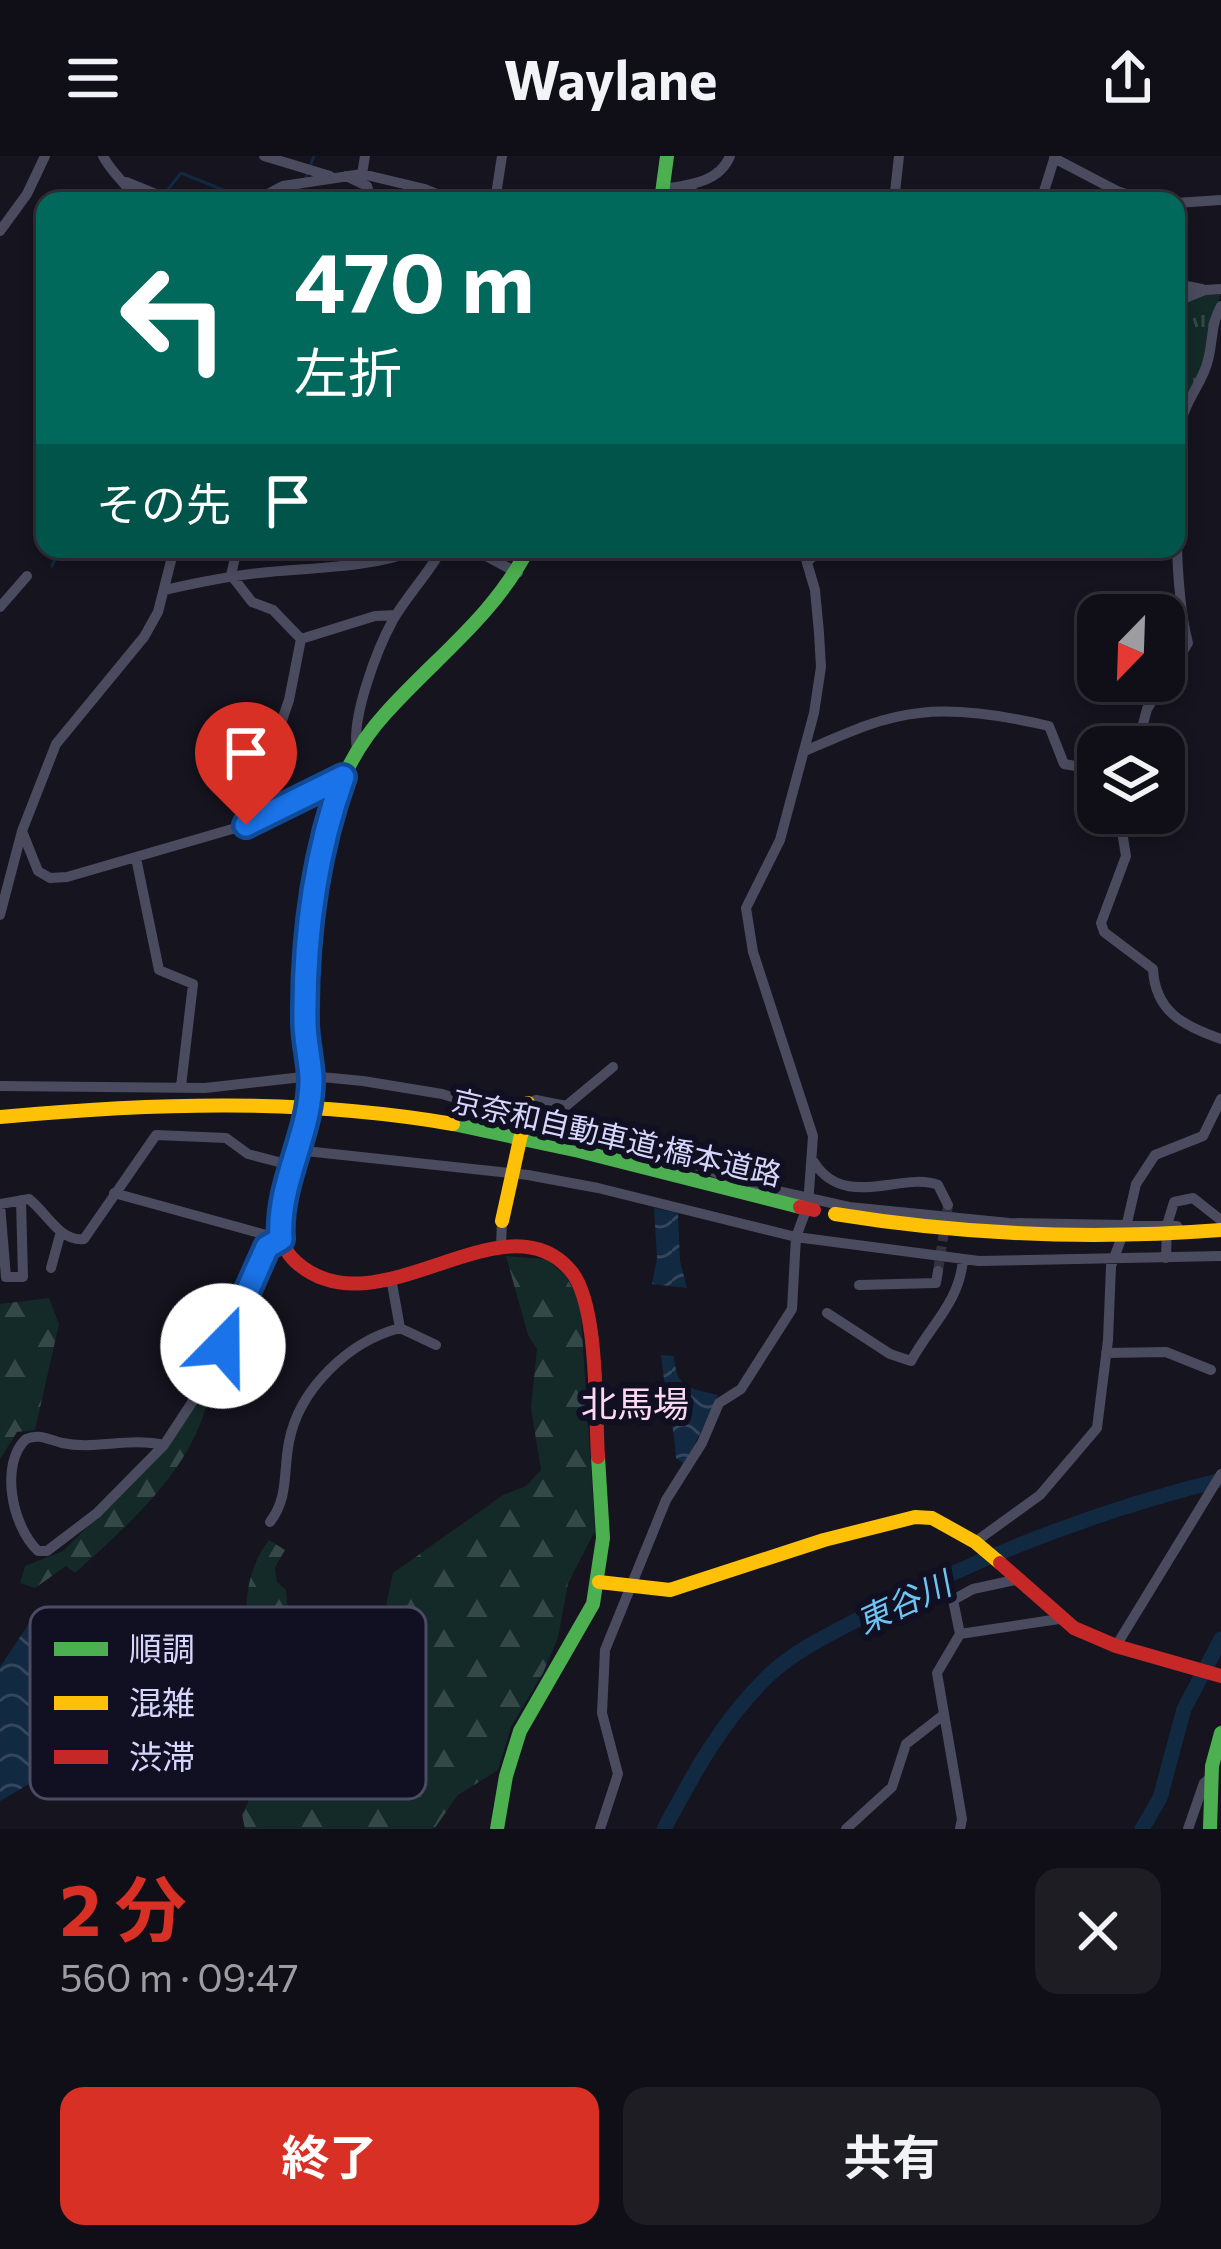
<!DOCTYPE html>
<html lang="ja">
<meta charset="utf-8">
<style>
:root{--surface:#100f17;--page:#1e1d24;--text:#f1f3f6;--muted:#9c9ca1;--line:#302f36;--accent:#d93025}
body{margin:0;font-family:Commissioner,"Noto Sans JP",sans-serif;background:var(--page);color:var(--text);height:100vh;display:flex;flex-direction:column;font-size:45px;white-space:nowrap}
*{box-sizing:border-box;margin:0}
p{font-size:39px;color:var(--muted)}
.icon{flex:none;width:66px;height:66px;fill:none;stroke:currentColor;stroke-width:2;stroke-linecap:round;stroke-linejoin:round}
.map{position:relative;height:1673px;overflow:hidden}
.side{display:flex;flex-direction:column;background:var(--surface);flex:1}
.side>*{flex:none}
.hud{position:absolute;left:36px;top:36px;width:1149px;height:366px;border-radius:24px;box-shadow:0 6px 18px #0003,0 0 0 3px var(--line);background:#00695c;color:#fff;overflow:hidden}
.needle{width:78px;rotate:203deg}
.fabs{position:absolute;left:1077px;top:438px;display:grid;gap:24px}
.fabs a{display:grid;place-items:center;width:108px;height:108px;border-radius:24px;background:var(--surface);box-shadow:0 6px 18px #0003,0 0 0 3px var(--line);font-size:60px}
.pin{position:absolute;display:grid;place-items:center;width:102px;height:102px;color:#fff;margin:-123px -51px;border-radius:50% 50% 50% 0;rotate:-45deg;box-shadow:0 0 12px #0007}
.pin .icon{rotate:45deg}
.me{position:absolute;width:132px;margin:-66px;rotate:22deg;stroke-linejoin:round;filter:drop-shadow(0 0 9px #0008)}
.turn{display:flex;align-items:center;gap:42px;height:252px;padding:0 60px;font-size:54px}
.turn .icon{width:156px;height:156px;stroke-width:2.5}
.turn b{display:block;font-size:84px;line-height:102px}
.then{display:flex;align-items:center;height:114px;padding:0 60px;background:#0003;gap:24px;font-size:45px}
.round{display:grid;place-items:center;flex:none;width:126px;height:126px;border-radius:24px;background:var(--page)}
.overview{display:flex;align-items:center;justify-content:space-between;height:204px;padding:0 60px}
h1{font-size:72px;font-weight:700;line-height:90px;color:var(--accent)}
.primary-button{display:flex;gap:24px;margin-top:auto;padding:24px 60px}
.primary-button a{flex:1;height:138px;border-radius:24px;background:var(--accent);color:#fff;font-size:48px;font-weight:700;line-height:138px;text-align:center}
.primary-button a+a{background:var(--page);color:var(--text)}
header{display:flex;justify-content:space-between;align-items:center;height:156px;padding:0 60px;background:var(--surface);font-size:54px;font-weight:700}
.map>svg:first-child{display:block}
.grass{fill:url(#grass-tufts)}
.forest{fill:url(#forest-firs)}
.water{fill:url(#water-waves)}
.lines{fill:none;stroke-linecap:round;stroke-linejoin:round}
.stream{stroke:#122942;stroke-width:3}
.river{stroke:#122942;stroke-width:15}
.street-tunnel{stroke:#323140;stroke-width:10;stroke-dasharray:10 5;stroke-linecap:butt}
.street{stroke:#4a4b5f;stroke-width:10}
.fast{stroke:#4caf50;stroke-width:14}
.slow{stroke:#ffc107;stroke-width:14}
.jam{stroke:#c62828;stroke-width:14}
.fast-bridge{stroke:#4caf50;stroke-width:14}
.slow-bridge{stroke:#ffc107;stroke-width:14}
.jam-bridge{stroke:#c62828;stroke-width:14}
.route-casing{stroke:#114b97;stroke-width:30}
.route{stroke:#1a73e8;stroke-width:21}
.labels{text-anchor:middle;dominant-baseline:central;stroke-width:12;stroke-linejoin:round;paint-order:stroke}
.street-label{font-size:30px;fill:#d6d6fc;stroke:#111023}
.water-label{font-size:33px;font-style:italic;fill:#6dc5f3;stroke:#111023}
.quarter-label{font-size:36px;fill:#fcd8f3;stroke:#111023}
.key{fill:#111023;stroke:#4c4b64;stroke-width:3}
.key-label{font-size:33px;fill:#d6d6fc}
</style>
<header><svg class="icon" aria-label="menu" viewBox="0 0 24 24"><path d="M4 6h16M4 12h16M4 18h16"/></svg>Waylane<svg class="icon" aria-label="share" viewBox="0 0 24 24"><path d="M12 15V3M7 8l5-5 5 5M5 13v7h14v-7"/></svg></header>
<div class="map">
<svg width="1221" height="1673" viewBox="0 0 1221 1673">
<defs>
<pattern id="grass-tufts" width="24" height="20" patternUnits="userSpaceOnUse" patternTransform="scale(3)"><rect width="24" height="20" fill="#142a28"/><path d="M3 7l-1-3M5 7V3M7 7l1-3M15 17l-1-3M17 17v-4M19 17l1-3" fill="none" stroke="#354848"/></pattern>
<pattern id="forest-firs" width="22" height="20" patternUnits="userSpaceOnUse" patternTransform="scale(3)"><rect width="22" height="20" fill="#142a28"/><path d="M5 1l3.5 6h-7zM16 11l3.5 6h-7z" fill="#354848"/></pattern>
<pattern id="water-waves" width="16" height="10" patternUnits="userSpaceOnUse" patternTransform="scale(3)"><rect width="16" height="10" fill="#122942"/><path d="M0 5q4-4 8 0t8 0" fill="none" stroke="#34475e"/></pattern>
</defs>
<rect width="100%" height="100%" fill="#15141f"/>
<!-- grass -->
<path class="grass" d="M1221,133L1208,209L1191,238L1176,322V147Z"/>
<!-- forest -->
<path class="forest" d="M506,1100L546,1103L565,1119L580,1145L595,1375L568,1427L558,1482L543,1517L511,1571L498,1614L458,1639L434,1673H245L242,1658C260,1629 246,1619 241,1587L279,1592L280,1530C236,1498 238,1423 269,1384L285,1394L275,1411L277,1426L286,1434L289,1469L296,1486C326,1494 371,1489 384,1456C388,1444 390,1429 393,1417L503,1339L526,1330L541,1314L531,1252L537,1193L528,1179Z
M49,1142L59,1168L35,1274L17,1276L0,1303V1148Z
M210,1230C200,1308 130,1367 75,1417L66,1410L35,1432L20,1427L25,1410L63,1395L156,1303Z"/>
<!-- water -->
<path class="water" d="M654,1052L678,1057L680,1105L687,1132L652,1128L657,1102Z
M661,1199L674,1200C676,1233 690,1232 718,1239L685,1309L676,1302C674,1265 664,1235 661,1199Z
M43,1459L109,1560L101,1586L0,1645V1511L32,1463Z"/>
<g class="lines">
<!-- stream -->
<path class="stream" d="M305,24L314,0
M159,45L181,17L251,45
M290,45L300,32
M45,160L36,190L45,207
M52,410L59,393"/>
<!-- river -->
<path class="river" d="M664,1673C694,1617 721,1566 767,1521C796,1493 833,1477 868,1458C981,1400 1098,1354 1221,1324
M1142,1673L1160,1642L1184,1553L1221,1483"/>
<!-- street-tunnel -->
<path class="street-tunnel" d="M938,1115L948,1049"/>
<!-- street -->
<path class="street" d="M103,0C112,18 127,27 136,45
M264,0L330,20
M1054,2L1117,35L1147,45
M362,18L425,33L454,45
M346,20L367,30L372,45
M126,26L173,45
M682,31L711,45
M663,33C688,29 719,27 730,0
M255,45L283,30L362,18L365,0
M495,45L502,0
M894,45L899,0
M1041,45L1055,0
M1176,47L1221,44
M0,75L27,38L45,0
M1176,128L1202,133
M1176,146L1205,134L1221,133
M237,393L231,419L252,446L273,454L301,483
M473,393L518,417
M808,405L822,393
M165,434C200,426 234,419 269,416C322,411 369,412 420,393
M0,451L27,420
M301,483L375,460L396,459
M1137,591L1147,553L1188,487C1175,439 1172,312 1182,263C1187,242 1204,224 1208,204C1213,185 1211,167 1221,150
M357,593C351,562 377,493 393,464C407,440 428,418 442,393
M805,595C842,579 879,561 920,557C960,552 1010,561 1049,570L1064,608L1081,611L1098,600
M1119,657L1126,700L1101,767L1104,776L1153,813C1155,855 1183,870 1221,883
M246,669L289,544L301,483
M22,675L38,715L50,722L67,721L246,669L343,621
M136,702L159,814L193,828L181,930
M0,759L22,675L56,588L144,481L158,456L174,393
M0,930L205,932L311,920L363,925L442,938L589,983L696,1009L743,1027L849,1051L1009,1067L1177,1070
M528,947L536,944L566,950L613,911
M296,994L528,1019L598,1032L796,1081L979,1105L1221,1100
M814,1006C844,1055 903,1015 938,1029L948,1049
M114,1037L281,1083
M0,1048L29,1043C48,1058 60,1086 84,1083L156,979L226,982L248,998L290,1009
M0,1049L6,1121H23L21,1044
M501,1091L502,1065
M1166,1102L1167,1069L1174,1046L1193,1042L1221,1064
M51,1112L60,1079
M391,1122L400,1172L436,1189
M859,1129L936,1127L938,1115
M827,1157L890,1198L911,1205C931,1169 960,1145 963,1103
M1106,1197L1166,1196L1211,1214
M164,1289C129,1281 95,1294 62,1287C49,1284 39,1277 26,1283C0,1307 11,1369 38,1395H47L97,1357L164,1289L212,1216
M270,1366C289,1341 283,1316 289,1286C299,1233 349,1185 400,1172
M975,1386L1040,1339L1097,1272L1108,1184L1111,1110L1127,1067L1136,1028L1155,999L1203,980L1221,943
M960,1478L953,1444L973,1433L1015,1424
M1116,1490L1221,1318
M600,1673L618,1618L602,1557L605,1494L666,1344L702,1287L719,1247L741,1233L792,1153L796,1081L808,1049L813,980L753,796L746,752L780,684L814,557L821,511L819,477L815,434L803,393
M846,1673L892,1631L906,1588L942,1560
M960,1673L962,1663L937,1517L960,1478L1059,1463
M1188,1673L1204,1627L1211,1621"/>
<!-- fast -->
<path class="fast" d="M661,45L667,0
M310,925C309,907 306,889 305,870C300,767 313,637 385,558C435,502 493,461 528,393
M453,968L579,995L800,1051
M497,1673L506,1620L520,1575L593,1448L603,1382L598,1301
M1210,1673L1212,1610L1221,1577"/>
<!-- slow -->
<path class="slow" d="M0,961C153,947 301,942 453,968
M212,1216C230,1171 242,1116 281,1083
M599,1426L670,1434L824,1384L915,1361L932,1362L975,1386L1000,1407"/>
<!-- jam -->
<path class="jam" d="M296,994C283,1026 265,1078 296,1106C377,1179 503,1037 570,1114C599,1146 595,1256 598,1301
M1000,1407L1074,1472L1116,1490L1221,1520"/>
<!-- fast-bridge -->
<path class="fast-bridge" d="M296,994L310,925"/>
<!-- slow-bridge -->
<path class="slow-bridge" d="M835,1058C964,1079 1091,1084 1221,1074
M502,1065L528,947"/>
<!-- jam-bridge -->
<path class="jam-bridge" d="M800,1051L814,1054"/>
</g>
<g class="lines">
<!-- route casing -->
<g class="route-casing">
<path id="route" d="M223,1190L267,1091L281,1083C277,1026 312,977 311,921C310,903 305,884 305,866C304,783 315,699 343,621L246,669"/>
</g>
<!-- route -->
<use href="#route" class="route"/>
</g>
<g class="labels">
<!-- street labels -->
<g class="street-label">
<text transform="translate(617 980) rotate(13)">京奈和自動車道;橋本道路</text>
</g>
<!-- water labels -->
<g class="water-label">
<text transform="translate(903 1445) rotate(-25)">東谷川</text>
</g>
<!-- quarter labels -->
<g class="quarter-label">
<text x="635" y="1246">北馬場</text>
</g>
</g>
<!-- legend -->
<rect x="30" y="1451" width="396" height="192" rx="18" class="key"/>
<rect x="54" y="1486" width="54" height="14" fill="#4caf50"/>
<rect x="54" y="1540" width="54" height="14" fill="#ffc107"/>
<rect x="54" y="1594" width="54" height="14" fill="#c62828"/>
<g class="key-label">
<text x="129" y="1505">順調</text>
<text x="129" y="1559">混雑</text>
<text x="129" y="1613">渋滞</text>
</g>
</svg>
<div class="fabs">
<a><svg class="needle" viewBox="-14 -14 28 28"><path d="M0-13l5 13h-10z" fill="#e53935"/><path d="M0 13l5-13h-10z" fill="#9c9ca1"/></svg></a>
<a><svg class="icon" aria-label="layers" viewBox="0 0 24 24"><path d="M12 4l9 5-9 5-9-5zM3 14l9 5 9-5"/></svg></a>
</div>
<div class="pin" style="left:246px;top:669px;background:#d93025"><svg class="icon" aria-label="arrive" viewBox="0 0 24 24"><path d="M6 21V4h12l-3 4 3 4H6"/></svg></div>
<svg class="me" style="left:223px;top:1190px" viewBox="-20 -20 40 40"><circle r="19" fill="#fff"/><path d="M0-13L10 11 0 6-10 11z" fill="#1a73e8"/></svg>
<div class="hud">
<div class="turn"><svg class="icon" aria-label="left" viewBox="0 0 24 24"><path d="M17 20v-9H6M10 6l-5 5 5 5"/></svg><div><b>470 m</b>左折</div></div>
<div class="then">その先<svg class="icon" aria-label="arrive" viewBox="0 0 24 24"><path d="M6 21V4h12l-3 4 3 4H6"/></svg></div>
</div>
</div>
<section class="side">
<div class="overview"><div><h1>2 分</h1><p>560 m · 09:47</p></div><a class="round"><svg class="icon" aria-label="close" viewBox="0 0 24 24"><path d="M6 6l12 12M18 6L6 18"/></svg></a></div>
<div class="primary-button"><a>終了</a><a>共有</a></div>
</section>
